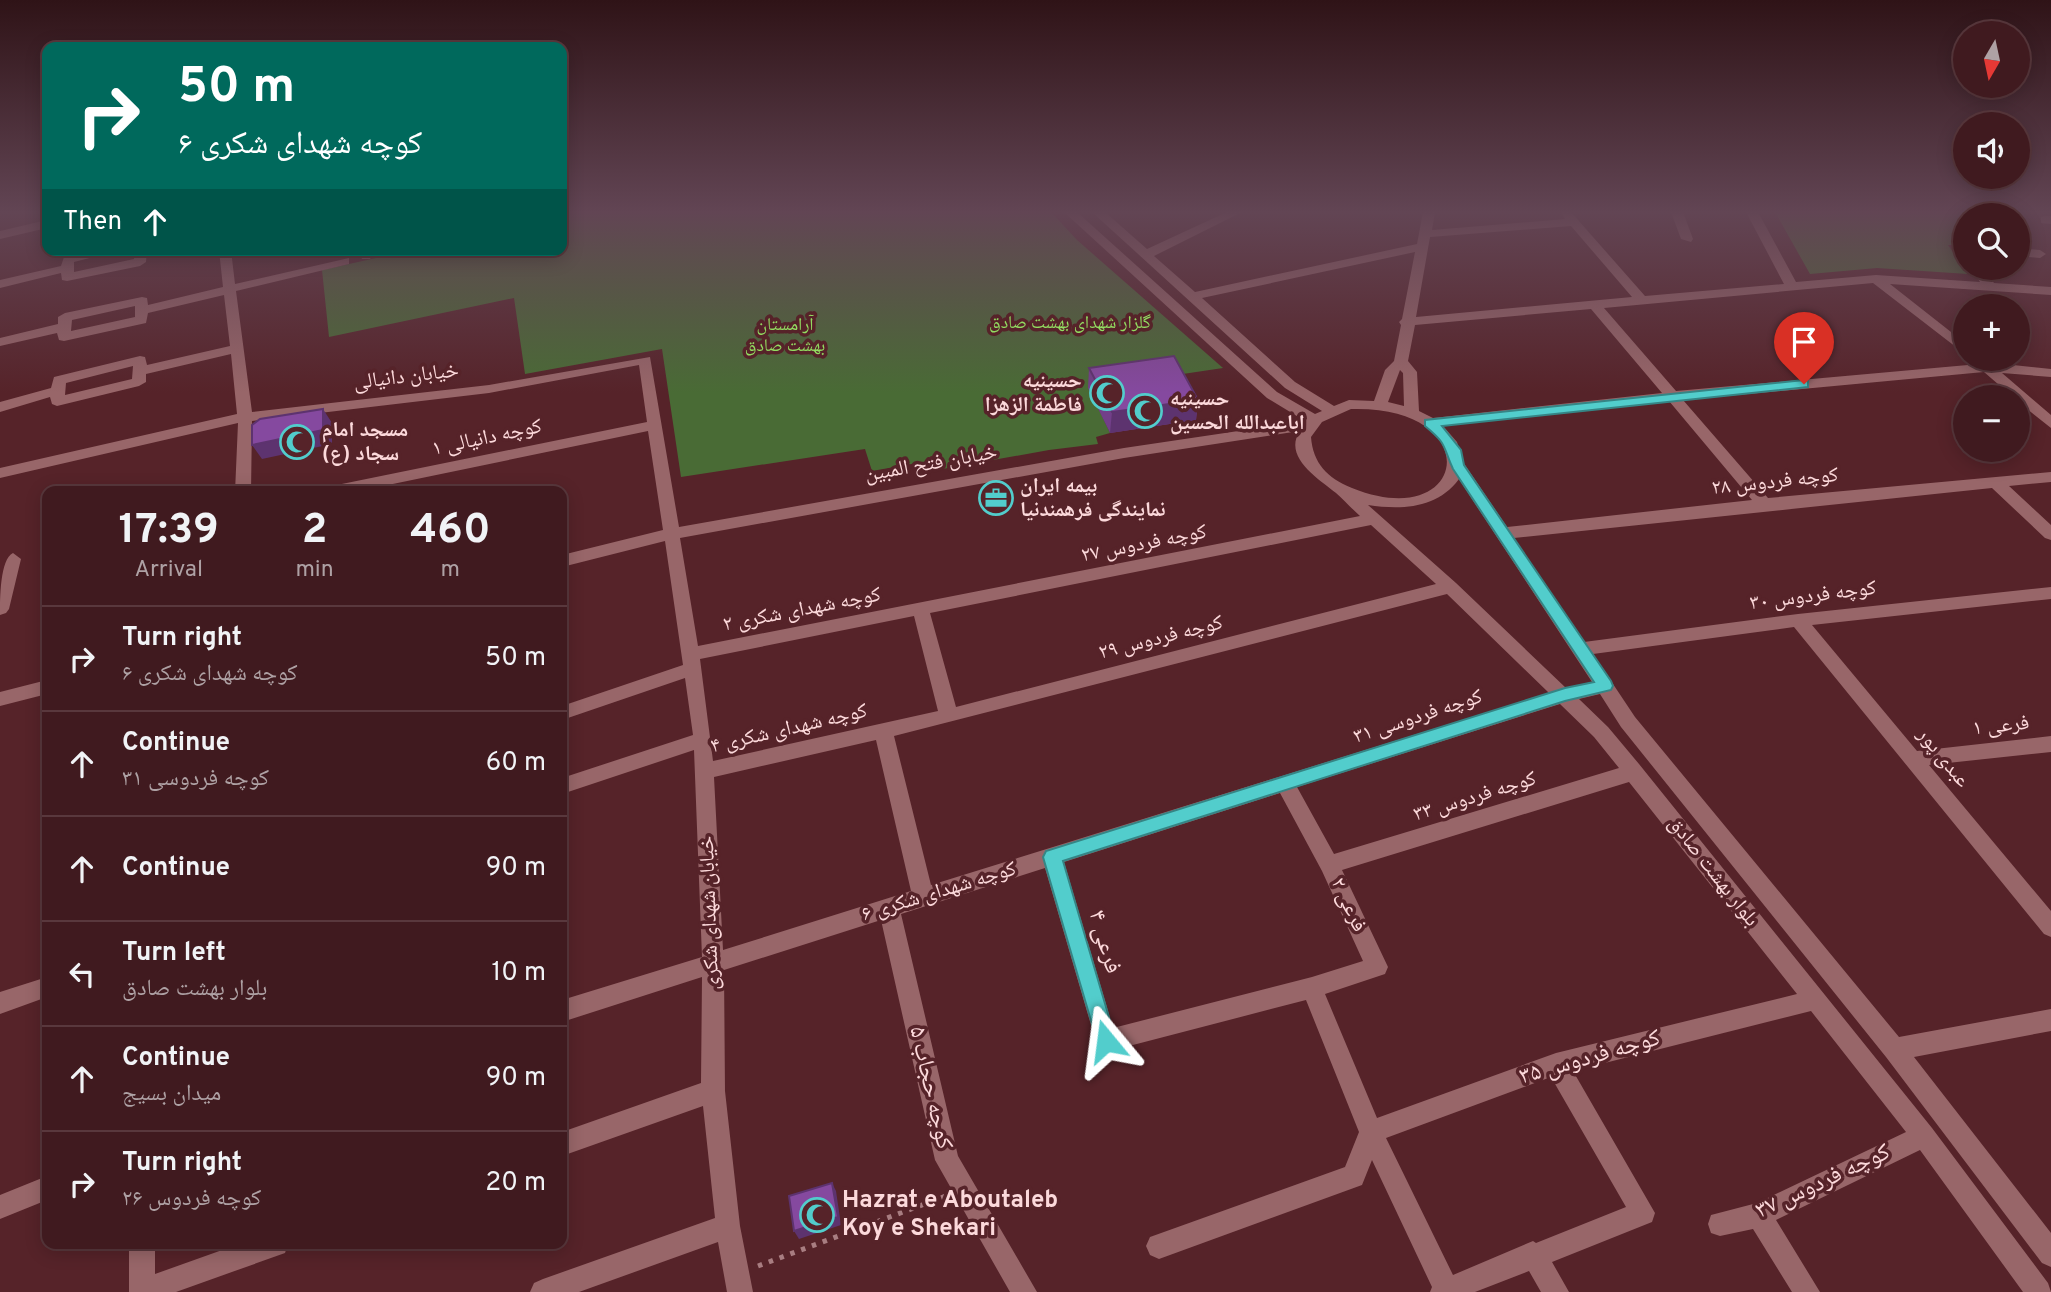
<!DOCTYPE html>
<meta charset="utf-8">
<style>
:root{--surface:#401a1f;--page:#472328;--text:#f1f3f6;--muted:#aea1a4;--line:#59383d}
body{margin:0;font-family:Overpass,"Noto Naskh Arabic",sans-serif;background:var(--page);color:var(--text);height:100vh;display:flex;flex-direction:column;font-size:26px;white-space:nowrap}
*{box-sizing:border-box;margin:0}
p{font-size:23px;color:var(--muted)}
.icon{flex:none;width:38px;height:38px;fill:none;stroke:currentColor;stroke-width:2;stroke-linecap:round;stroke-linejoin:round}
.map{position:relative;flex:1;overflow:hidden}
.details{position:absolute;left:42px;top:486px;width:525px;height:763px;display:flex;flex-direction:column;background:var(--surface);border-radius:14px;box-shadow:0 4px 18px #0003,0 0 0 2px var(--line)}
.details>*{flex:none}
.guide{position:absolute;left:42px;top:42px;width:525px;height:214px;border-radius:14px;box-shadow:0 4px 18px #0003,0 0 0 2px var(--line);background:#00695c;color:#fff;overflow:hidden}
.needle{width:46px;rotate:189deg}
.fabs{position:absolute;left:1953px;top:21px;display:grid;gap:14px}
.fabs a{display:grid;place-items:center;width:77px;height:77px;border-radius:50%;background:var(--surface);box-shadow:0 4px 18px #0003,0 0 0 2px var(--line);font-size:35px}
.pin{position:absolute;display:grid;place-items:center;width:60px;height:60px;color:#fff;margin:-72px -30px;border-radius:50% 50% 50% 0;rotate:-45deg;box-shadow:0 0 7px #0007}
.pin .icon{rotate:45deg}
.me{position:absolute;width:77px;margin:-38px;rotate:344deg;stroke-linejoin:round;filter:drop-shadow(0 0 5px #0008)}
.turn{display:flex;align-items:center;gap:24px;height:147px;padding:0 21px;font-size:32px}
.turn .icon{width:91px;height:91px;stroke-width:2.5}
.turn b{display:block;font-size:49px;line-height:60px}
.then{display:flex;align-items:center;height:66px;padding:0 21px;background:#0003;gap:14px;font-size:26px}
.eta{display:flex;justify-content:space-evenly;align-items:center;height:119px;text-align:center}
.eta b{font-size:42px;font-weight:700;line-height:49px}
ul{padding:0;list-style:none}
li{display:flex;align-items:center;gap:21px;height:105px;padding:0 21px;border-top:2px solid var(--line)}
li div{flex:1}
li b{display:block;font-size:26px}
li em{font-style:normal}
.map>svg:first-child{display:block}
.green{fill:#496b35}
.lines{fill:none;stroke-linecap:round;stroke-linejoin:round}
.path{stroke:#a87d81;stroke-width:5;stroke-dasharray:4.5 7;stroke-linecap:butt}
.minor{fill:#986669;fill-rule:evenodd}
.wall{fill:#723f89}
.shaded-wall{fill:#5d336f}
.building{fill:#85499f;stroke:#5d336f;stroke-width:2}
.route{fill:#52cdcc;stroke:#358585;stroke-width:2}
.labels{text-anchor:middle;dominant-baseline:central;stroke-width:7;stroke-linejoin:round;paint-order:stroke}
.far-park-label{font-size:18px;fill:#92dc61;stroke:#562329}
.street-label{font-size:21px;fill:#fcd9db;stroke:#562329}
.poi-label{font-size:21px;font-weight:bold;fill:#fcd9db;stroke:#562329;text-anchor:start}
.near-street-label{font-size:24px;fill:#fcd9db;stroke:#562329}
.near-poi-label{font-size:24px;font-weight:bold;fill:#fcd9db;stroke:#562329;text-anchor:start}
</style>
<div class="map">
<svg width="2051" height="1292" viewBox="0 0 2051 1292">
<rect width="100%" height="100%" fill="#562329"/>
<!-- green -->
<path class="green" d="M562,212H1051L1077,240L1223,368L1089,388L1110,433L1096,437L1098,444L1049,450L920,473L917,463L872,471L865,449L681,477L662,349L525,374L514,298L329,337L322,270L385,256L384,250H562Z
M1775,212H2002L2005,215H1965V245H1948L1968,274L1877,268L1810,274Z"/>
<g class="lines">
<!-- path -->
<path class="path" d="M758,1266L946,1196"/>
<!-- minor -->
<path class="minor" d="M1064,212H1077L1277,392L1315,414L1322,411L1285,388L1092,212H1105L1147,249L1227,212H1242L1154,256L1195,292L1417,244L1423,212H1435L1432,230L1565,219L1561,212H1571L1645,296L1784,284L1746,212H1758L1796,282L1876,275L1980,282L1971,268H1983L1994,283L2051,287V295L1890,284L1965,343V354L1873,283L1604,308L1676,391L1979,364L1985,362L2051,369V377L2002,373L2051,415V428L2018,402V397H2013L1984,372L1683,400L1768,498L2051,472V482L2009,486L2051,525V540L2045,538L1992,488L1514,538L1584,642L1798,614L2051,587V599L1812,625L1917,751L2051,736V752L1929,765L2051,911V937L2044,934L1794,627L1593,654L1635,717L1899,1037L2051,1009V1031L1914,1057L2051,1233V1267L2042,1263L1886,1057L1621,727L1600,694L1579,699L1608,727L1639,764L1932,1128L2048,1283L2051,1292H2023L1920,1150L1776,1220L1820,1292H1792L1753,1229L1720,1236L1711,1233L1708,1224L1711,1215L1757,1203L1906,1132L1811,1011L1573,1071L1655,1213L1652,1222L1552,1262L1569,1292H1541L1529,1271L1475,1292H1430L1432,1287L1372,1160L1362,1185L1159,1259L1150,1255L1146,1246L1150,1237L1345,1167L1359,1132L1306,1000L1106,1052L1098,1049L1045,868L901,914L958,1156L1037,1292H1010L935,1160L881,920L724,970L725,1091L740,1226L753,1292H727L718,1242L579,1292H530L534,1283L543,1279L715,1218L703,1106L562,1156V1132L701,1083L702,977L562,1022V1000L702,957L694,750L562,794V778L693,735L685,678L562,720V706L683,665L665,541L562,567V555L663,530L648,431L354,492H319L327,487L647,422L639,365L489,393L252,421L251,492H235L238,423L0,478V468L237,414L231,354L146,374V382L139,386L57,406L52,404L50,397L0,412V402L51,388L54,377L140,356L145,357L147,365L230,346L224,295L148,313L146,323L64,341L59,340L57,333L0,346V338L58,324V317L65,313L142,297L147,298L148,305L223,287L219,250H231L235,284L349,258V264L236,291L252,412L489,385L650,357L679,527L1124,448L1305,421L1267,398ZM1571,226L1632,297L1416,317L1430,237ZM1415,252L1402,319L1399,322L1401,325L1394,361L1385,370L1374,401L1349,400L1334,406L1295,382L1202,298ZM135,306V317L71,331L72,320ZM1591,309L1662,393L1433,418L1419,411L1417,372L1408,361L1415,325ZM133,366L132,379L65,395L66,383ZM1400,370L1403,373L1404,406L1388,402ZM1669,401L1752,500L1507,527L1463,462L1457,442L1443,426ZM1351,409C1488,405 1469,535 1352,488C1327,478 1313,463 1311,437L1322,422ZM1300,431C1282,457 1320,480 1336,493C1344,500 1352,509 1360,516L698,646L680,538L1124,458ZM1459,479L1592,682L1566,688L1456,583L1368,505C1401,510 1437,509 1459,479ZM1371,525L1436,584L956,707L930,613ZM1447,594L1549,693L931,885L894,736ZM914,616L938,711L713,761L700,659ZM1560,704L1594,737L1619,768L1334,854L1297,787ZM876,740L911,891L723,950L714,777ZM1629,782L1797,994L1556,1053L1377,1118L1325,994L1385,974L1388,967L1342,870ZM1280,793L1322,871L1363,961L1312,977L1113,1028L1064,862ZM1551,1077L1626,1207L1536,1243L1533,1241L1453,1275L1386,1138Z
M1671,212H1683L1693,239L1691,242L1681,239Z
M2045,216H2051V224L2041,223V217Z
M47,220V228L0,239V231Z
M2018,248L2040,250L2046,254L2040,258L2018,256Z
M96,250H121L74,262V272L134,259L135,250H147L146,262L140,266L67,281L62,280L61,273L0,288V280L61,266L64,257Z
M359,250H371L372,256L370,259H362Z
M13,553L21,559L9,609L6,613L0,615C0,599 0,559 13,553Z
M47,680V694L0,706V692Z
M47,977V997L0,1014V992Z
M47,1176V1200L0,1219V1195Z
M129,1244H155V1274L239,1244H288L285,1253L176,1292H129Z"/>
</g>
<!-- wall -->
<path class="wall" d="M1089,368L1198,400L1196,420L1110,433L1088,388Z"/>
<!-- shaded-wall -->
<path class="shaded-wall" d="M1198,400L1196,420L1110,433L1112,412Z
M323,409L332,423V444L262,459L252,445Z
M832,1183L836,1191L841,1225L799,1239L794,1231Z"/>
<!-- building -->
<path class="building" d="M1174,356L1198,400L1112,412L1089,368Z
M323,409V430L252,445V425L260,419Z
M832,1183L838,1217L794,1231L789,1196Z"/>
<!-- sky -->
<linearGradient id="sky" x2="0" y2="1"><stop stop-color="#2f1317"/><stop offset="0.54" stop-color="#624554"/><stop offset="1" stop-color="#624554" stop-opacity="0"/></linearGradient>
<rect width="2051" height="393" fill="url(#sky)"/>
<!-- route -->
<path class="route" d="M1804,380L1808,381V387L1442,426L1461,450L1464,465L1611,681L1613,686L1611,690L1565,701L1063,861L1116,1041L1113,1048L1106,1051L1099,1048L1043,857L1046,851L1565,688L1594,682L1453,469C1442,445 1448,445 1425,426V420Z"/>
<!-- icons -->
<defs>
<g id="mosque-ring" transform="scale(1.75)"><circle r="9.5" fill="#562329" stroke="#52cdcc" stroke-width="1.5"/><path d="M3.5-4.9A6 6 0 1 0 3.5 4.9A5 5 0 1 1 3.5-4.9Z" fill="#52cdcc"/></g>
<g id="office-ring" transform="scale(1.75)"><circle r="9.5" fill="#562329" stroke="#52cdcc" stroke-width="1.5"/><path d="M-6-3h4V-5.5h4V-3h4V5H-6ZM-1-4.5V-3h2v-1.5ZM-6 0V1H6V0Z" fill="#52cdcc"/></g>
</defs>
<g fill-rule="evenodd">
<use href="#mosque-ring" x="1107" y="393"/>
<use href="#mosque-ring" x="1145" y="411"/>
<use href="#mosque-ring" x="297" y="442"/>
<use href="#office-ring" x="996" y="498"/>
<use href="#mosque-ring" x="817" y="1215"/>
</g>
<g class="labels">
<!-- far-park labels -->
<g class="far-park-label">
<text x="1070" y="323">گلزار شهدای بهشت صادق</text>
<text x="785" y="325">آرامستان<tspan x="785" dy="21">بهشت صادق</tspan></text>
</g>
<!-- street labels -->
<g class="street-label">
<text transform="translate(406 377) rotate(-7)">خیابان دانیالی</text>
<text transform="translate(487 438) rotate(-12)">کوچه دانیالی ۱</text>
<text transform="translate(931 464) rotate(-10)">خیابان فتح المبین</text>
<text transform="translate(1775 482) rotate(-6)">کوچه فردوس ۲۸</text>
<text transform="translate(1144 544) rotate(-11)">کوچه فردوس ۲۷</text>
<text transform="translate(1813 596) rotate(-7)">کوچه فردوس ۳۰</text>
<text transform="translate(802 610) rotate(-11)">کوچه شهدای شکری ۲</text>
<text transform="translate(1161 638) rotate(-14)">کوچه فردوس ۲۹</text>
<text transform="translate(1418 717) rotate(-18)">کوچه فردوسی ۳۱</text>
<text transform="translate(2001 726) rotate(-6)">فرعی ۱</text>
<text transform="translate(789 729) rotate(-13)">کوچه شهدای شکری ۴</text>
<text transform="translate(1943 758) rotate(51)">عبدی پور</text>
<text transform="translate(1475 797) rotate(-17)">کوچه فردوس ۳۳</text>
<text transform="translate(1713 872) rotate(52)">بلوار بهشت صادق</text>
<text transform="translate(939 892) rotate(-17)">کوچه شهدای شکری ۶</text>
<text transform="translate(1348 905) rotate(65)">فرعی ۲</text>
<text transform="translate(710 913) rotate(-92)">خیابان شهدای شکری</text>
</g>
<!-- poi labels -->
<g class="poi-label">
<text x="1082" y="381" text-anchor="end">حسینیه<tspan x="1082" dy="24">فاطمة الزهزا</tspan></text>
<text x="1170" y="399">حسینیه<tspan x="1170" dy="24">اباعبدالله الحسین</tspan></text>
<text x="322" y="430">مسجد امام<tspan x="322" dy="24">سجاد (ع)</tspan></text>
<text x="1020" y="486">بیمه ایران<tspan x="1020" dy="24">نمایندگی فرهمندنیا</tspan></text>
</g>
<!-- near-street labels -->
<g class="near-street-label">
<text transform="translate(1104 942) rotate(74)">فرعی ۴</text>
<text transform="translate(1590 1058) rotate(-16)">کوچه فردوس ۳۵</text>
<text transform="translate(930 1088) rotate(77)">کوچه حجاب ۵</text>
<text transform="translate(1823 1182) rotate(-25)">کوچه فردوس ۳۷</text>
</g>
<!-- near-poi labels -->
<g class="near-poi-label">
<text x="842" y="1201">Hazrat e Aboutaleb<tspan x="842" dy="28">Koy e Shekari</tspan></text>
</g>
</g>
</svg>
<div class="fabs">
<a><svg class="needle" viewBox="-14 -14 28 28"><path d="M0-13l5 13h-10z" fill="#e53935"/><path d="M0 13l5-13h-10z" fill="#aea1a4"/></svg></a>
<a><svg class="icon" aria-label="sound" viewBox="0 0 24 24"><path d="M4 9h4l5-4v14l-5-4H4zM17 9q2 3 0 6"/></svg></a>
<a><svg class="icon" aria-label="search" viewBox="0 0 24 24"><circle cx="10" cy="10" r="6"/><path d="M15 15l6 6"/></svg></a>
<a>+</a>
<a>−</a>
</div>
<div class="pin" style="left:1804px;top:384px;background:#d93025"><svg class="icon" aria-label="arrive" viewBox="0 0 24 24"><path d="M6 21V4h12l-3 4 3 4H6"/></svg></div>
<svg class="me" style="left:1106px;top:1041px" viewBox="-20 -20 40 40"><path d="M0-17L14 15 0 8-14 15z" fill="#52cdcc" stroke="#fff" stroke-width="4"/></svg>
<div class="guide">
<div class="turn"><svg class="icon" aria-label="right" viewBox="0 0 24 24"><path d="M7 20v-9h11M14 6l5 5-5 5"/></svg><div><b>50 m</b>کوچه شهدای شکری ۶</div></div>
<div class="then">Then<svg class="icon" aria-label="ahead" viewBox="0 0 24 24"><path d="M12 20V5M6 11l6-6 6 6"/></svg></div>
</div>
<section class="details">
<div class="eta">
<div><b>17:39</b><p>Arrival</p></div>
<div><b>2</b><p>min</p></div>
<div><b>460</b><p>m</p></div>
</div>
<ul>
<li><svg class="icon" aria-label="right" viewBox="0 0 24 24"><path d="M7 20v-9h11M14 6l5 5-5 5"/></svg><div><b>Turn right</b><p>کوچه شهدای شکری ۶</p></div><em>50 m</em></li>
<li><svg class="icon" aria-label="ahead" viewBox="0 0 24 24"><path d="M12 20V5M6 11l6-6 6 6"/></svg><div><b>Continue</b><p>کوچه فردوسی ۳۱</p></div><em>60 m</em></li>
<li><svg class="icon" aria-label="ahead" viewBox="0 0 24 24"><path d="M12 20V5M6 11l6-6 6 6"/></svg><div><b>Continue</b></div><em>90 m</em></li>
<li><svg class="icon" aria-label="left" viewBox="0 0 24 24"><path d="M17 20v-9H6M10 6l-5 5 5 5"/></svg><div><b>Turn left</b><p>بلوار بهشت صادق</p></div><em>10 m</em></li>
<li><svg class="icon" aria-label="ahead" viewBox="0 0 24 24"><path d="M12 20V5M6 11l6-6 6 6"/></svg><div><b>Continue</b><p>میدان بسیج</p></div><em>90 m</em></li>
<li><svg class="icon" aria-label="right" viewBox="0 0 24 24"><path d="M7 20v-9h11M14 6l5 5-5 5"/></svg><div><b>Turn right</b><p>کوچه فردوس ۲۶</p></div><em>20 m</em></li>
</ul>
</section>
</div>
